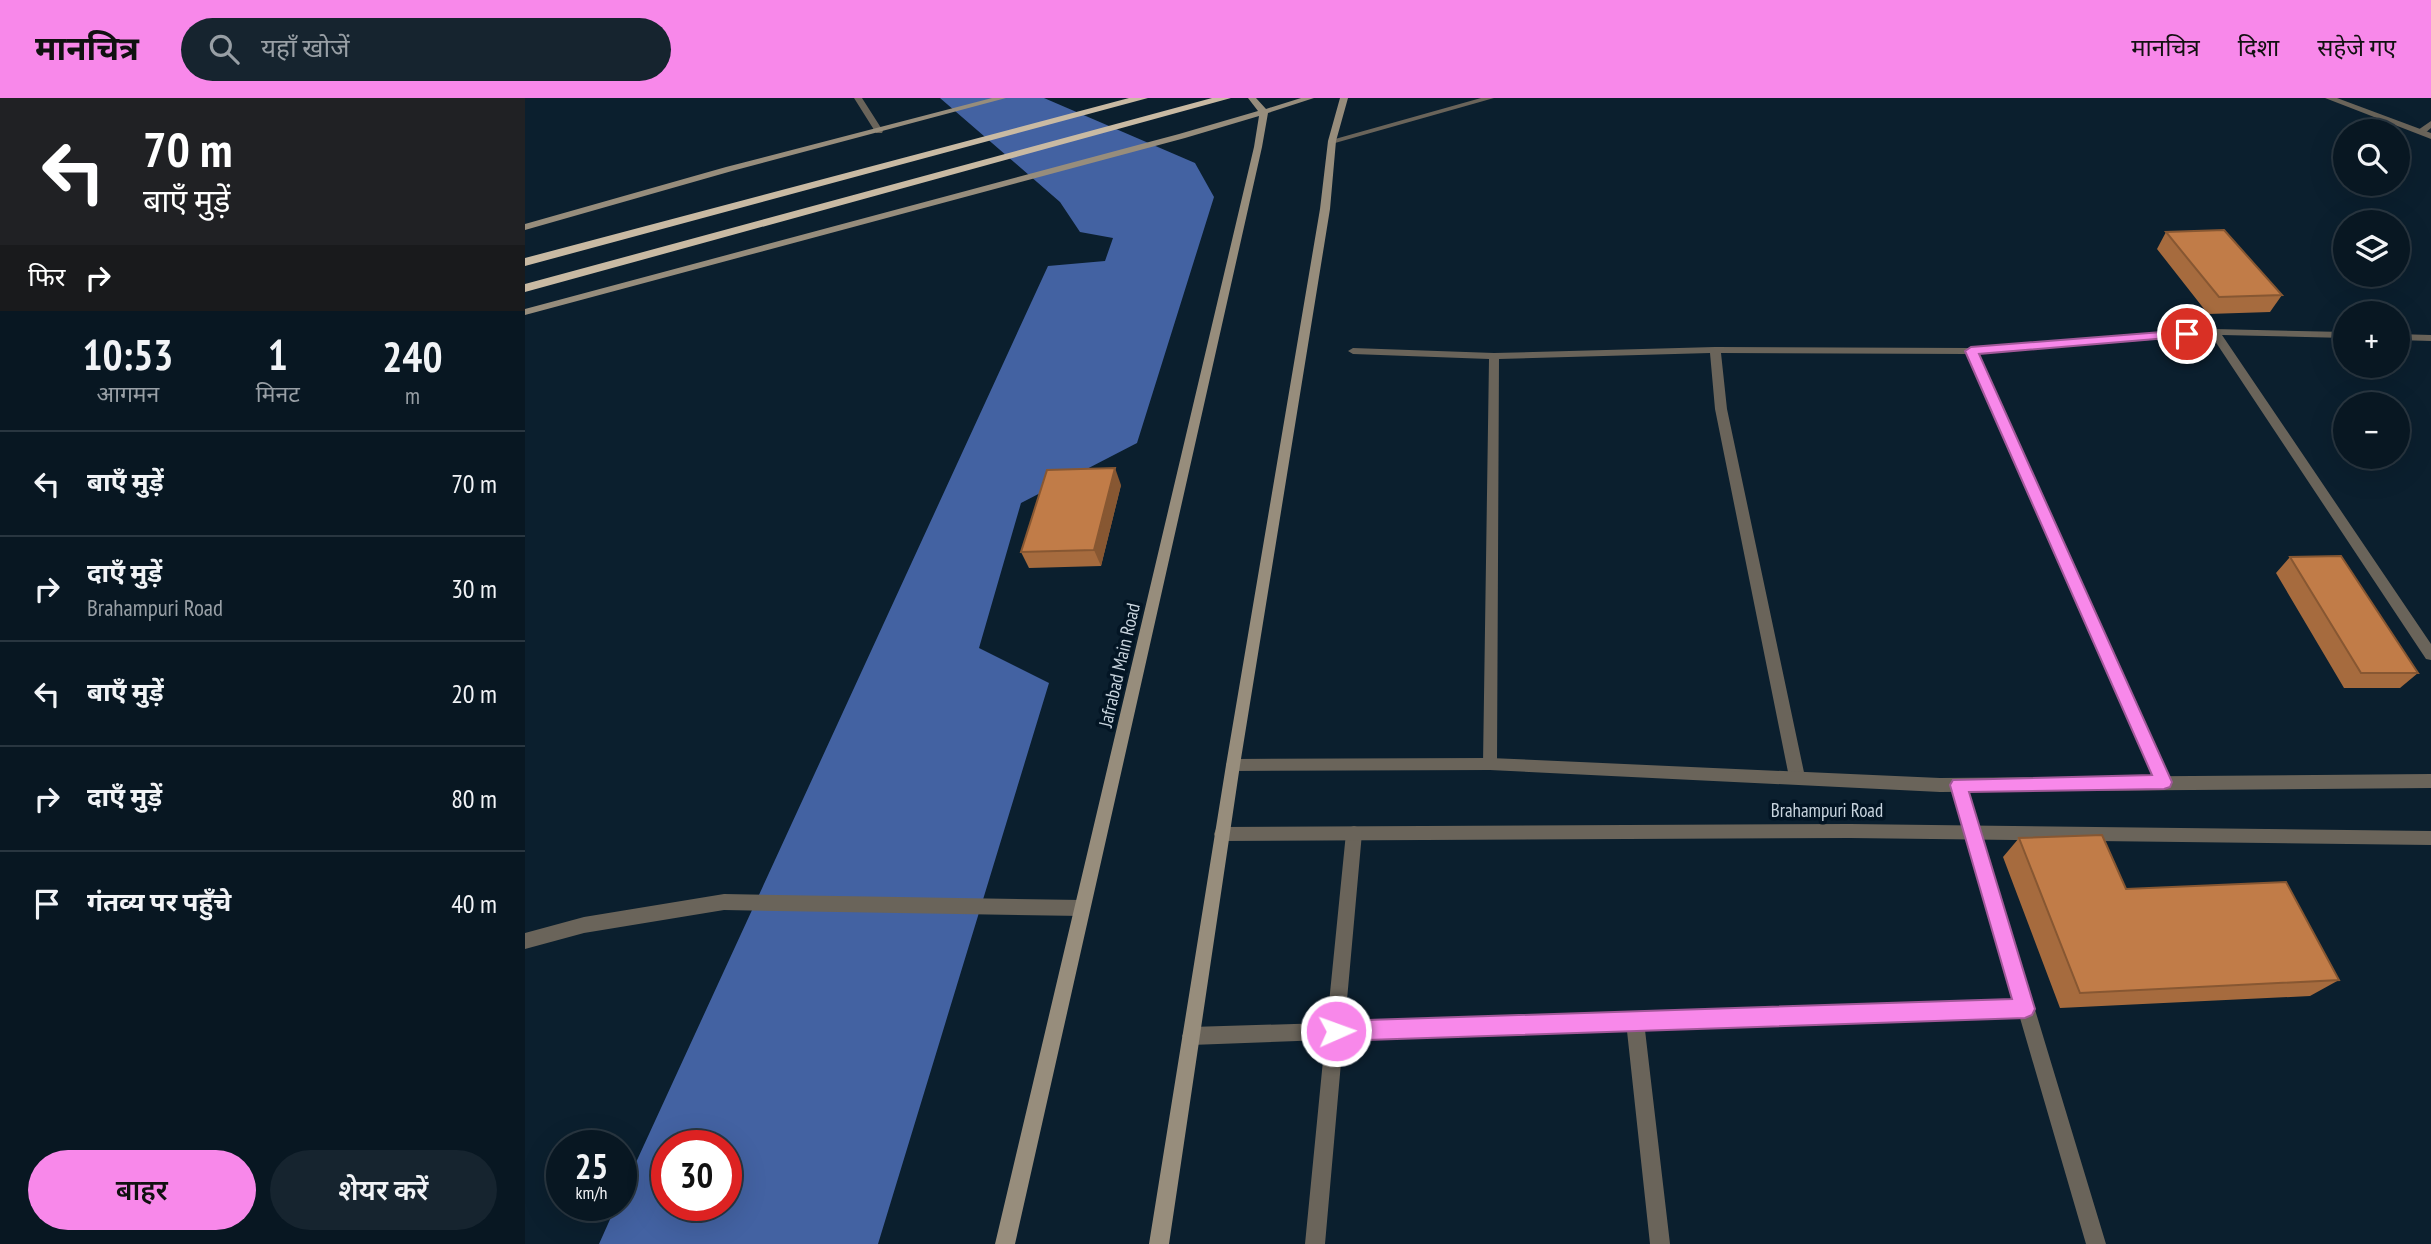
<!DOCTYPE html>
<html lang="hi">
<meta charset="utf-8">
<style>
:root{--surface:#081722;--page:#16242f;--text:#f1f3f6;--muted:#989fa5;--line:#293640;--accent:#f888ea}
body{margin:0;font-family:"PT Sans Narrow","Noto Sans Devanagari",sans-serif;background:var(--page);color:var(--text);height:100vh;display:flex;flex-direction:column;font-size:26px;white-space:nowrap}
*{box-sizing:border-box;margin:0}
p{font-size:23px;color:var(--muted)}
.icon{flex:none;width:38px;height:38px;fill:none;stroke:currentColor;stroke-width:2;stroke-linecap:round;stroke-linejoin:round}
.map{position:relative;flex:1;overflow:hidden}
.panel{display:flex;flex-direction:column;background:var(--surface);width:525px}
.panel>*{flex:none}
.top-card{background:#202124;color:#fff;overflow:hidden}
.buttons{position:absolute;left:1808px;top:21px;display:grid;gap:14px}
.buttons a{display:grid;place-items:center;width:77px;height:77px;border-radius:50%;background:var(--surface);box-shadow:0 7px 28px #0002,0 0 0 2px var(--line);font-size:35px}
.speed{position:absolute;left:21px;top:1032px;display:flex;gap:14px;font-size:35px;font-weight:700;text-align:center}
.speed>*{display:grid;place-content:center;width:91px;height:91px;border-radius:50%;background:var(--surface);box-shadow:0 7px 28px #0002,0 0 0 2px var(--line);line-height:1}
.speed small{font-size:18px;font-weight:400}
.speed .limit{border:10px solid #d22;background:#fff;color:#111}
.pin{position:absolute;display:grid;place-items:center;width:60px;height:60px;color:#fff;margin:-30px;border:4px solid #fff;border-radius:50%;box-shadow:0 2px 7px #0007}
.me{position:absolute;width:77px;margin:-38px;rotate:88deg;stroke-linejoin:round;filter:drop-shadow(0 0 5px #0008)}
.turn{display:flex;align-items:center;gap:24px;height:147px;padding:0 28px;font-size:32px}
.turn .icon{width:91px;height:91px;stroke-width:2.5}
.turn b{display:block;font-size:49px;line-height:60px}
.then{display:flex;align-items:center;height:66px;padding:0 28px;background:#0003;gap:14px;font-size:26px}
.eta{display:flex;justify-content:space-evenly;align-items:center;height:119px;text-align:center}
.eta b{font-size:42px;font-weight:600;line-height:49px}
.cta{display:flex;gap:14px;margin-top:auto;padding:14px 28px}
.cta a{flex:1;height:80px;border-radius:42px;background:var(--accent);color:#111;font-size:28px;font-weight:600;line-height:80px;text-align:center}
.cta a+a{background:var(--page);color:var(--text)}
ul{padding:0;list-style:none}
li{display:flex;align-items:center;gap:21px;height:105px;padding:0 28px;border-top:2px solid var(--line)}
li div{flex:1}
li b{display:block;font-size:26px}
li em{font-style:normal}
header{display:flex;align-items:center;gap:42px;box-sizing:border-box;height:98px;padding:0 35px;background:var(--accent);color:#111}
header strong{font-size:33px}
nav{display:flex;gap:38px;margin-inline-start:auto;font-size:24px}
.search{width:490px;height:63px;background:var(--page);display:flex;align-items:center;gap:18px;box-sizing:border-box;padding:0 24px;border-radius:38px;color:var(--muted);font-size:26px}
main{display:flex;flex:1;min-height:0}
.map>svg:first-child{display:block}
.water{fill:#4362a2;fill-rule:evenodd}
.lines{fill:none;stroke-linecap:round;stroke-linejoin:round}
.minor{fill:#6a645a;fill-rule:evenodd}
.tertiary{fill:#6a645a;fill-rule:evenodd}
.secondary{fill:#978d7c;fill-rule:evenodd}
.trunk{fill:#c9baa3;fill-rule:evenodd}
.wall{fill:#a66b3e}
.shaded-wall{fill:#875732}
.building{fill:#c17c48;stroke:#875732;stroke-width:2}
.route{fill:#f888ea;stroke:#a15898;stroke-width:2}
.labels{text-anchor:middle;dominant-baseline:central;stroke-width:7;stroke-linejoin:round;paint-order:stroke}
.street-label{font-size:19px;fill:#c8d4de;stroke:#031524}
</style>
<header>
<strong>मानचित्र</strong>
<div class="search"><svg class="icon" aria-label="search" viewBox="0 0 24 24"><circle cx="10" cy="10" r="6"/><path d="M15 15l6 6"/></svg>यहाँ खोजें</div>
<nav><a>मानचित्र</a><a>दिशा</a><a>सहेजे गए</a></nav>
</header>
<main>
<section class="panel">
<div class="top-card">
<div class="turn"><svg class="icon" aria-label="left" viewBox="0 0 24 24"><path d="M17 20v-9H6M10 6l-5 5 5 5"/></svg><div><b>70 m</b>बाएँ मुड़ें</div></div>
<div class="then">फिर<svg class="icon" aria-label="right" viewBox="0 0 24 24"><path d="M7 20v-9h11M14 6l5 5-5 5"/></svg></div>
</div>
<div class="eta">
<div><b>10:53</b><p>आगमन</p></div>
<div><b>1</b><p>मिनट</p></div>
<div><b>240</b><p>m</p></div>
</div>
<ul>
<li><svg class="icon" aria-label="left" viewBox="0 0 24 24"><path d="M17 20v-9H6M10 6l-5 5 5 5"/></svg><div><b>बाएँ मुड़ें</b></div><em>70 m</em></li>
<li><svg class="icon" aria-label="right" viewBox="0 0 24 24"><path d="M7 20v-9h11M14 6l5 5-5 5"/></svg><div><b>दाएँ मुड़ें</b><p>Brahampuri Road</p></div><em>30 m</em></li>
<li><svg class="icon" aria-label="left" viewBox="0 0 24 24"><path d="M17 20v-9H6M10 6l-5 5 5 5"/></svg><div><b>बाएँ मुड़ें</b></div><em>20 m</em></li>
<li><svg class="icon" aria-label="right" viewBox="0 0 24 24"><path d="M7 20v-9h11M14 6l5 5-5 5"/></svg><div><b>दाएँ मुड़ें</b></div><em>80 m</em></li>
<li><svg class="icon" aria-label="arrive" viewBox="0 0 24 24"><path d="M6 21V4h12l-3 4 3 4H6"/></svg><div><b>गंतव्य पर पहुँचे</b></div><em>40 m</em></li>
</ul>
<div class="cta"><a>बाहर</a><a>शेयर करें</a></div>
</section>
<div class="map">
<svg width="1906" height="1146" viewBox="0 0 1906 1146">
<rect width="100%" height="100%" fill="#0b1f2e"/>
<!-- water -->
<path class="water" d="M415,0H519L670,65L689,99L612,345L496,405L454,550L524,585L353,1146H74L91,1108H96V1097L523,168L580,163L588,140L555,134L535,104ZM142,1048H201V1108H142Z"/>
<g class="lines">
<!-- minor -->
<path class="minor" d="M329,0H337L358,33L357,35H351Z
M956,0H969L810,45L803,43Z
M1906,23V30L1899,36H1893V32Z
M1689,231L1820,234V240L1697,237L1906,546V562L1901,561L1686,237L1453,256L1647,684L1644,689L1639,691L1634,689L1631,684L1442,256L1196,255L1202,311L1280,679L1277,684L1272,685L1267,684L1264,679L1190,311L1185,255L974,261L972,666L970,670L965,672L960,670L958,666L964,261L828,256L823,253L828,250L969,255L1190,249L1446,250Z
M1872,236L1906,237V243L1872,242Z
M1434,680L1439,682L1442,687L1581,1146H1561L1495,920L1120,932L1145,1146H1125L1102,933L818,942L800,1146H780L800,942L666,947L660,944L657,938L660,932L666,929L802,925L821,735L823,730L829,728L835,730L837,735L820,924L1490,903L1426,687L1429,682Z
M199,796L557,802L563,805L565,810L563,815L557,818L199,812L59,835L0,851V835L59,819Z"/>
<!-- tertiary -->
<path class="tertiary" d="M1800,0H1812L1906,35V41Z
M965,660L1415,680L1906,676V690L1415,694L965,672L708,673L703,672L701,667L703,662L708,661Z
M1325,726L1906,733V747L1325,740L697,743L691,741L689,736L691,731L697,729Z"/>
<!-- secondary -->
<path class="secondary" d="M467,0H481L207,73L0,132V126L201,69Z
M723,0H731L741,11L776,0H789L743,15L737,49L490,1146H470L729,49L734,18L660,40L0,217V211L654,36L733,13Z
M815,0H823L811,43L805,111L715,667L644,1146H624L701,667L795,111L803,43Z"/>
<!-- trunk -->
<path class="trunk" d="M604,0H623L0,168V160Z
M687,0H706L0,194V186Z"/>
</g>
<!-- wall -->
<path class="wall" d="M1641,134L1757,197L1745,214L1683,216L1632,151Z
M596,387L576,468L504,470L496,454Z
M1765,459L1893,575L1875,590H1819L1751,475Z
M1494,740L1601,791L1814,882L1785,898L1535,910L1478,759Z"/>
<!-- shaded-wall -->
<path class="shaded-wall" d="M590,370L596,387L576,468L569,452Z"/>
<!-- building -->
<path class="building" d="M1699,132L1757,197L1694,199L1641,134Z
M590,370L569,452L496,454L522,372Z
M1816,458L1893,575H1836L1765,459Z
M1577,737L1601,791L1761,784L1814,882L1555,895L1494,740Z"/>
<!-- route -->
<path class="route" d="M1662,232L1668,236L1666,238L1454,256L1647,684L1645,689L1639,691L1444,694L1510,911L1507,917L1500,920L811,943L804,940L801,933L804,926L811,923L1487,901L1425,687L1428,682L1627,677L1440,253L1446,249Z"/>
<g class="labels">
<!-- street labels -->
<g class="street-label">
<text transform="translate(594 567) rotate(-77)">Jafrabad Main Road</text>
<text x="1302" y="712">Brahampuri Road</text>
</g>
</g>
</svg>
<div class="buttons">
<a><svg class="icon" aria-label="search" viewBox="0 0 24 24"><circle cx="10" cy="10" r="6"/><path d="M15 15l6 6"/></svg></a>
<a><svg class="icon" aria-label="layers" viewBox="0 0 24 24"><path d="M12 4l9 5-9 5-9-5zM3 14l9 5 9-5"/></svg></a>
<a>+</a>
<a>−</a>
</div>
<div class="speed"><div>25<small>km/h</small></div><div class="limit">30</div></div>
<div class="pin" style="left:1662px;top:236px;background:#d93025"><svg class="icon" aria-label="arrive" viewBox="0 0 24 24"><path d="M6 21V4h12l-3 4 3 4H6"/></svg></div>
<svg class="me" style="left:811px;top:933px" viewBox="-20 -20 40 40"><circle r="17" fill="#f888ea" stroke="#fff" stroke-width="3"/><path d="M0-11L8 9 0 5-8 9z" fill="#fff"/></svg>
</div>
</main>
